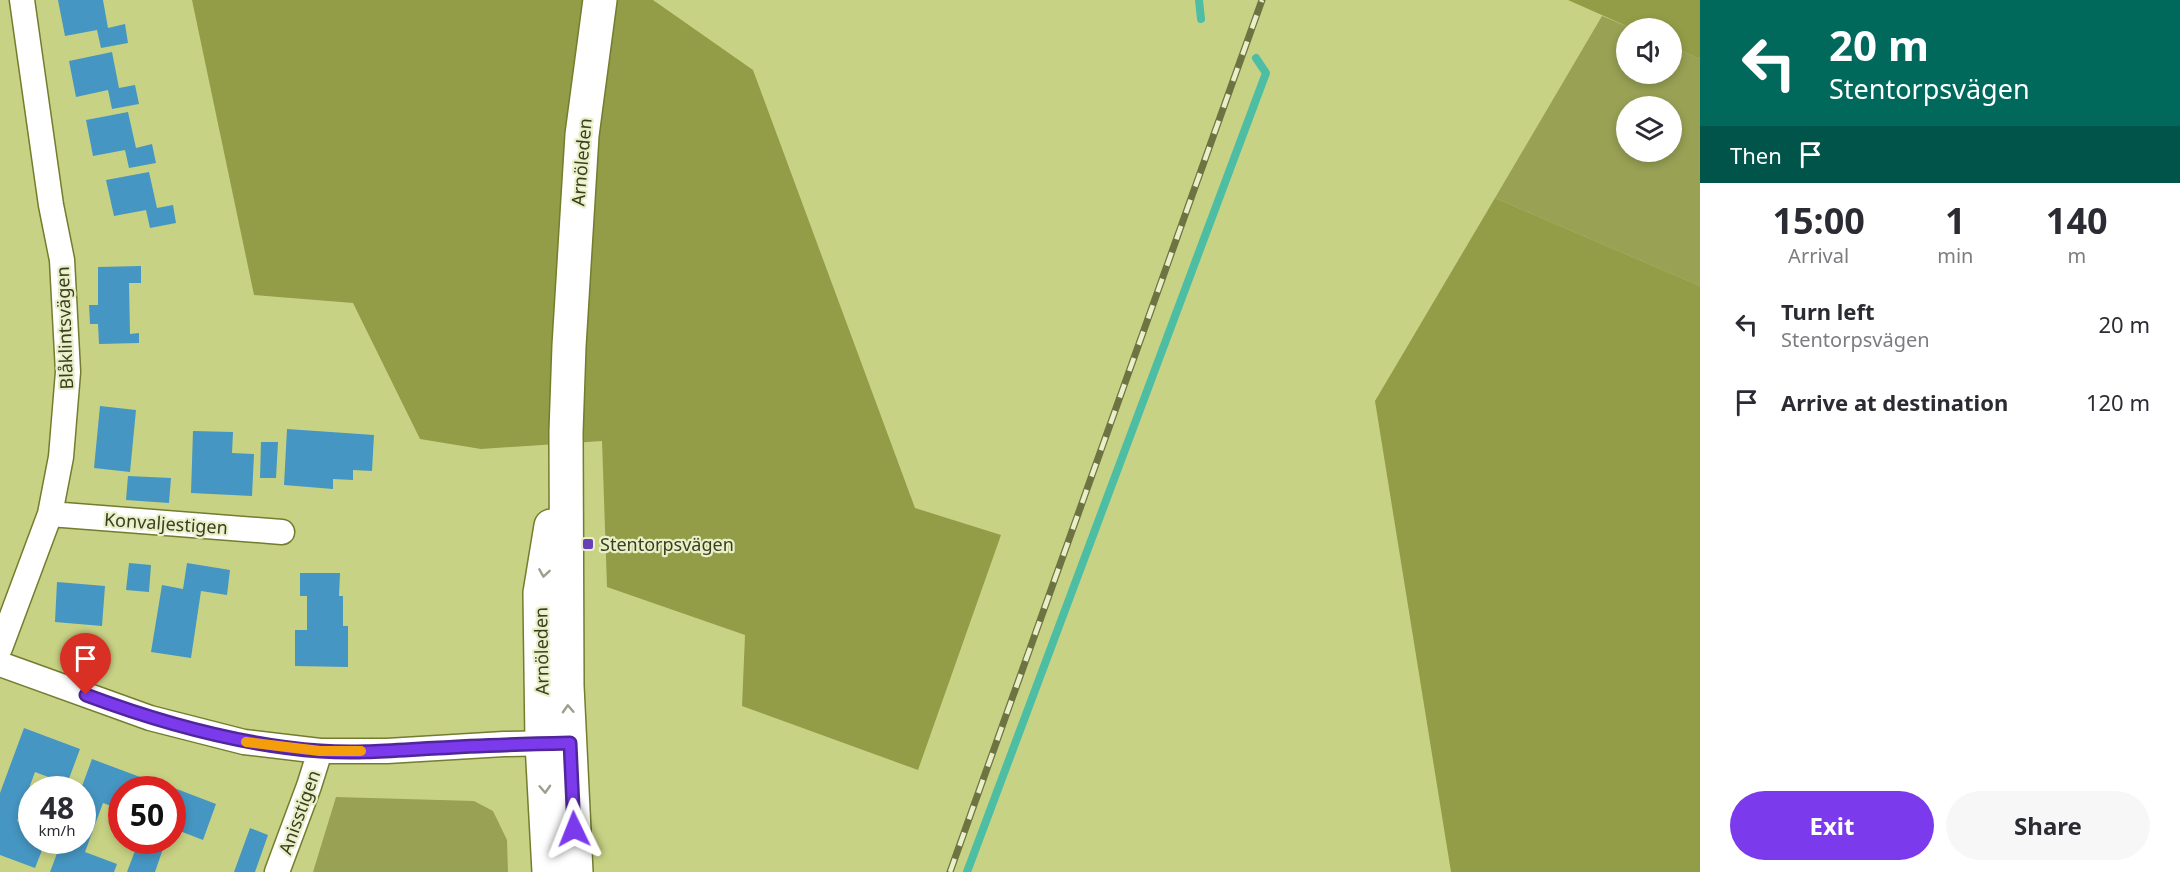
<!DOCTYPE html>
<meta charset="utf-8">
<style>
:root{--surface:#fff;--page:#f7f7f7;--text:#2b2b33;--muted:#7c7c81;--accent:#7c3aed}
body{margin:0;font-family:"Noto Sans",sans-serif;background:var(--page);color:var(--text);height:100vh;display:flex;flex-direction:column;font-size:22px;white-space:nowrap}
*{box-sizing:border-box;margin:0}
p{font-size:20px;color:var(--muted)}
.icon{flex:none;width:33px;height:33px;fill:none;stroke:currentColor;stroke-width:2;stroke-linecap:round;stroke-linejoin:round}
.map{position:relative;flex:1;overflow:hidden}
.sheet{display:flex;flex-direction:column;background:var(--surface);width:480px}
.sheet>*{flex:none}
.banner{background:#00695c;color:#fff;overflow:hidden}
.fabs{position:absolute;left:1616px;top:18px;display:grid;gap:12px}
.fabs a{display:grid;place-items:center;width:66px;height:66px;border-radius:50%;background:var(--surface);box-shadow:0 3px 9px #0003;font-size:30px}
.speed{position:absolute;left:18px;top:776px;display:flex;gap:12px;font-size:30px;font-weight:700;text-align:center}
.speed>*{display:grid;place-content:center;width:78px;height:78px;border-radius:50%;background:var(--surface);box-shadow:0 3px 9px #0003;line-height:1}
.speed small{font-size:15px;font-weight:400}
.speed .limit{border:9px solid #d22;background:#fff;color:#111}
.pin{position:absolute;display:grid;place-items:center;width:51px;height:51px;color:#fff;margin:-62px -26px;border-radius:50% 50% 50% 0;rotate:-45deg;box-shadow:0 0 6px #0007}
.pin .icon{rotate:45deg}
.me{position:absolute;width:66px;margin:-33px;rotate:358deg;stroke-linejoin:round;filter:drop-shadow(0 0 4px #0008)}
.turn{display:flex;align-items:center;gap:21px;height:126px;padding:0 30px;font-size:27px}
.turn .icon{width:78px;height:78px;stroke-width:2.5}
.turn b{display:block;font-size:42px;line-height:51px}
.then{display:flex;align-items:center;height:57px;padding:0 30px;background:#0003;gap:12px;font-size:22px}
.eta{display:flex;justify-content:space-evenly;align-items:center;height:102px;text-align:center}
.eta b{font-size:36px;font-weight:700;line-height:42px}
.primary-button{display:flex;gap:12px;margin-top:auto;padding:12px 30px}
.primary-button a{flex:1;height:69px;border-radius:36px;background:var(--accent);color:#fff;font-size:24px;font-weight:700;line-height:69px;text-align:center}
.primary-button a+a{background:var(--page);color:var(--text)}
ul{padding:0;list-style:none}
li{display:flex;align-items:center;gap:18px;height:78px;padding:0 30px}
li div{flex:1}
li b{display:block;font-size:22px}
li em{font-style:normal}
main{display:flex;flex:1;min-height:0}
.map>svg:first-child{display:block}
.green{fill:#98a154;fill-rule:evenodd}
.forest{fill:#939d47}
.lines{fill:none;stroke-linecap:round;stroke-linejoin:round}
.stream{stroke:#4dbea3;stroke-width:8}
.building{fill:#4596c2}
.street-casing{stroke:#747c2e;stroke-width:27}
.secondary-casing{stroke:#747c2e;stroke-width:36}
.street{stroke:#fff;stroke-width:24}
.secondary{stroke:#fff;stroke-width:33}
.rail-casing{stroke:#6d7442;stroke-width:7}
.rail{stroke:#e9efc9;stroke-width:4.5;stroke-dasharray:14;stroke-linecap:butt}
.oneway{stroke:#9c9e8e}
.route-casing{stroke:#51269a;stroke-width:15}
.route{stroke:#7c3aed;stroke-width:10}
.slow{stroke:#f59e0b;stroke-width:10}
.poi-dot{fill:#693fb7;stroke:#e9efc9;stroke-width:2}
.labels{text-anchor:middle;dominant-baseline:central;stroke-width:4.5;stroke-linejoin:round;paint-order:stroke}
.street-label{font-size:18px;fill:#3a3e1d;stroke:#e9efc9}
.poi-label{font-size:18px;fill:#3a3e1d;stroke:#e9efc9;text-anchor:start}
</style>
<main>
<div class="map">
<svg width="1700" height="872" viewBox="0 0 1700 872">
<rect width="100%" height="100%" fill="#c8d284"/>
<!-- green -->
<path class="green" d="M1602,16L1631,28H1626V74H1671V46L1700,59V286L1495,198ZM1626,106H1671V152H1626Z
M336,797L474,801L493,811L507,840L508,872H313Z"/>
<!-- forest -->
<path class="forest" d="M192,0H653L753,70L915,508L1001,535L918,770L742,706L745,635L607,587L602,441L481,449L420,439L353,303L254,295Z
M1568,0H1700V59L1671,46V28H1631Z
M1495,198L1700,286V872H1451L1375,401Z"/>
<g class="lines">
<!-- stream -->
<path class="stream" d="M1199,0L1201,19
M967,872L1266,73L1256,58"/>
</g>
<!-- building -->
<path class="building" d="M58,0H103L108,28L125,24L128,43L101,48L97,30L65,36Z
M112,52L119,88L135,85L139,104L112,109L108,90L76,97L69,61Z
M128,112L136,148L152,144L156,163L129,168L125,150L93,156L86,120Z
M149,172L157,208L173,205L176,223L150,228L146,210L114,216L106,180Z
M141,266V283H129L130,334L139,333V343L99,344L98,324H90L89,305H98V267Z
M100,406L136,410L130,472L94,468Z
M287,429L374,435L372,471L353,470V480L333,479V489L284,485Z
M193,431L233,432L232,453L254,454L252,496L191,493Z
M261,442H278L276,478H260Z
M128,476L171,478L169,503L126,500Z
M129,563L151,565L149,592L126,590Z
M187,563L230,570L227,595L201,591L191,658L151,652L162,585L183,589Z
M300,573H340L339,596H343V626H348V667L295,666V630H307V596H300Z
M57,582L105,586L102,626L55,622Z
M24,728L80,749L67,784L35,772L17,821L32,827V840H46L35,868L0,855V793Z
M92,759L148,780L144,789H122V810L103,803L85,852L117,864L114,872H50L62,840H82L81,789Z
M161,783L216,804L203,840L172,828V789H159Z
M250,828L268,835L255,872H234Z
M139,840H166L155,872H127Z"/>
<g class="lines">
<!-- street casing -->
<g class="street-casing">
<path id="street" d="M50,514L282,532
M0,648L50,514L61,457L68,372L62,260L51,205L22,0
M0,664L150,718L244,742L320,751H387L504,744L559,743
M277,872L309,786L320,751"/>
</g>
<!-- secondary casing -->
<g class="secondary-casing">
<path id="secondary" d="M549,872L542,743L540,593L551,526
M576,872L567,686L566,432L569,346L582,135L600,0"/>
</g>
<!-- street -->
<use href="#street" class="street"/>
<!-- secondary -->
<use href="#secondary" class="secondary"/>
<!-- rail casing -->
<g class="rail-casing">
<path id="rail" d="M950,872L1262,0"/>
</g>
<!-- rail -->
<use href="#rail" class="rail"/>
</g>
<!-- one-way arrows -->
<defs><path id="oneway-chevron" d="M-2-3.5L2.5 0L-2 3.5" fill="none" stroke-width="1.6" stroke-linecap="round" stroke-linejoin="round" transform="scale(1.5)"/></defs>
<g class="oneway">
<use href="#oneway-chevron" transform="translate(544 573) rotate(99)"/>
<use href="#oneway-chevron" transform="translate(568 709) rotate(-93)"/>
<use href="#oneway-chevron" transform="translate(545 789) rotate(87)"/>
</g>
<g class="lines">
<!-- route casing -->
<g class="route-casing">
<path id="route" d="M86,695C161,723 239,745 320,751C359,754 399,750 438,748C482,745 526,744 570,743L574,829"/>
</g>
<!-- route -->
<use href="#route" class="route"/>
<!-- slow -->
<path class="slow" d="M246,742L320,751H361"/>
</g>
<!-- markers -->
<rect class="poi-dot" x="582" y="538" width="12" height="12" rx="3"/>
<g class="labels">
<!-- street labels -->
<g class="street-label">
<text transform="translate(581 162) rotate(-85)">Arnöleden</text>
<text transform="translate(64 328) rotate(-92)">Blåklintsvägen</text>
<text transform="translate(166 523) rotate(4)">Konvaljestigen</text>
<text transform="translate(541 651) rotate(-91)">Arnöleden</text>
<text transform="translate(299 812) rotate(-70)">Anisstigen</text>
</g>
<!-- poi labels -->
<g class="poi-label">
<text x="600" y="544">Stentorpsvägen</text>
</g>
</g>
</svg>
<div class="fabs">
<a><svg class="icon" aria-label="sound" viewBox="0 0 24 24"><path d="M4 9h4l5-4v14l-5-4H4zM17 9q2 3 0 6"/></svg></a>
<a><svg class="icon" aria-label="layers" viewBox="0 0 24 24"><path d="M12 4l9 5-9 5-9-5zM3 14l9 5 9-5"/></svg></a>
</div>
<div class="speed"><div>48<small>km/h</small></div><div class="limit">50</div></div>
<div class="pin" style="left:86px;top:695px;background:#d93025"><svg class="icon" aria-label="arrive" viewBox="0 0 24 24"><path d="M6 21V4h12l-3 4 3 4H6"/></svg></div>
<svg class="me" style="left:574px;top:829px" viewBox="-20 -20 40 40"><path d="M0-17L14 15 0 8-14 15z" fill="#7c3aed" stroke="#fff" stroke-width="4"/></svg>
</div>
<section class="sheet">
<div class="banner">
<div class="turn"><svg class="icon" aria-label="left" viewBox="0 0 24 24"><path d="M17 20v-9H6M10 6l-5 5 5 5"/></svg><div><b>20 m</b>Stentorpsvägen</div></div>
<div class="then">Then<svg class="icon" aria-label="arrive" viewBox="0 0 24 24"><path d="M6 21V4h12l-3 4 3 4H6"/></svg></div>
</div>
<div class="eta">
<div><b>15:00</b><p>Arrival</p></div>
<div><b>1</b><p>min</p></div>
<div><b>140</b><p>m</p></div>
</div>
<ul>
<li><svg class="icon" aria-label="left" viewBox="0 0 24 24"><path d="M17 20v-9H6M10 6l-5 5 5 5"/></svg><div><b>Turn left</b><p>Stentorpsvägen</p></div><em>20 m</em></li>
<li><svg class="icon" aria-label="arrive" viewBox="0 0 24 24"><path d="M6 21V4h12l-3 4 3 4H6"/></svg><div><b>Arrive at destination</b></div><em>120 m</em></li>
</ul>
<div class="primary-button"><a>Exit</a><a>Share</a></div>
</section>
</main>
